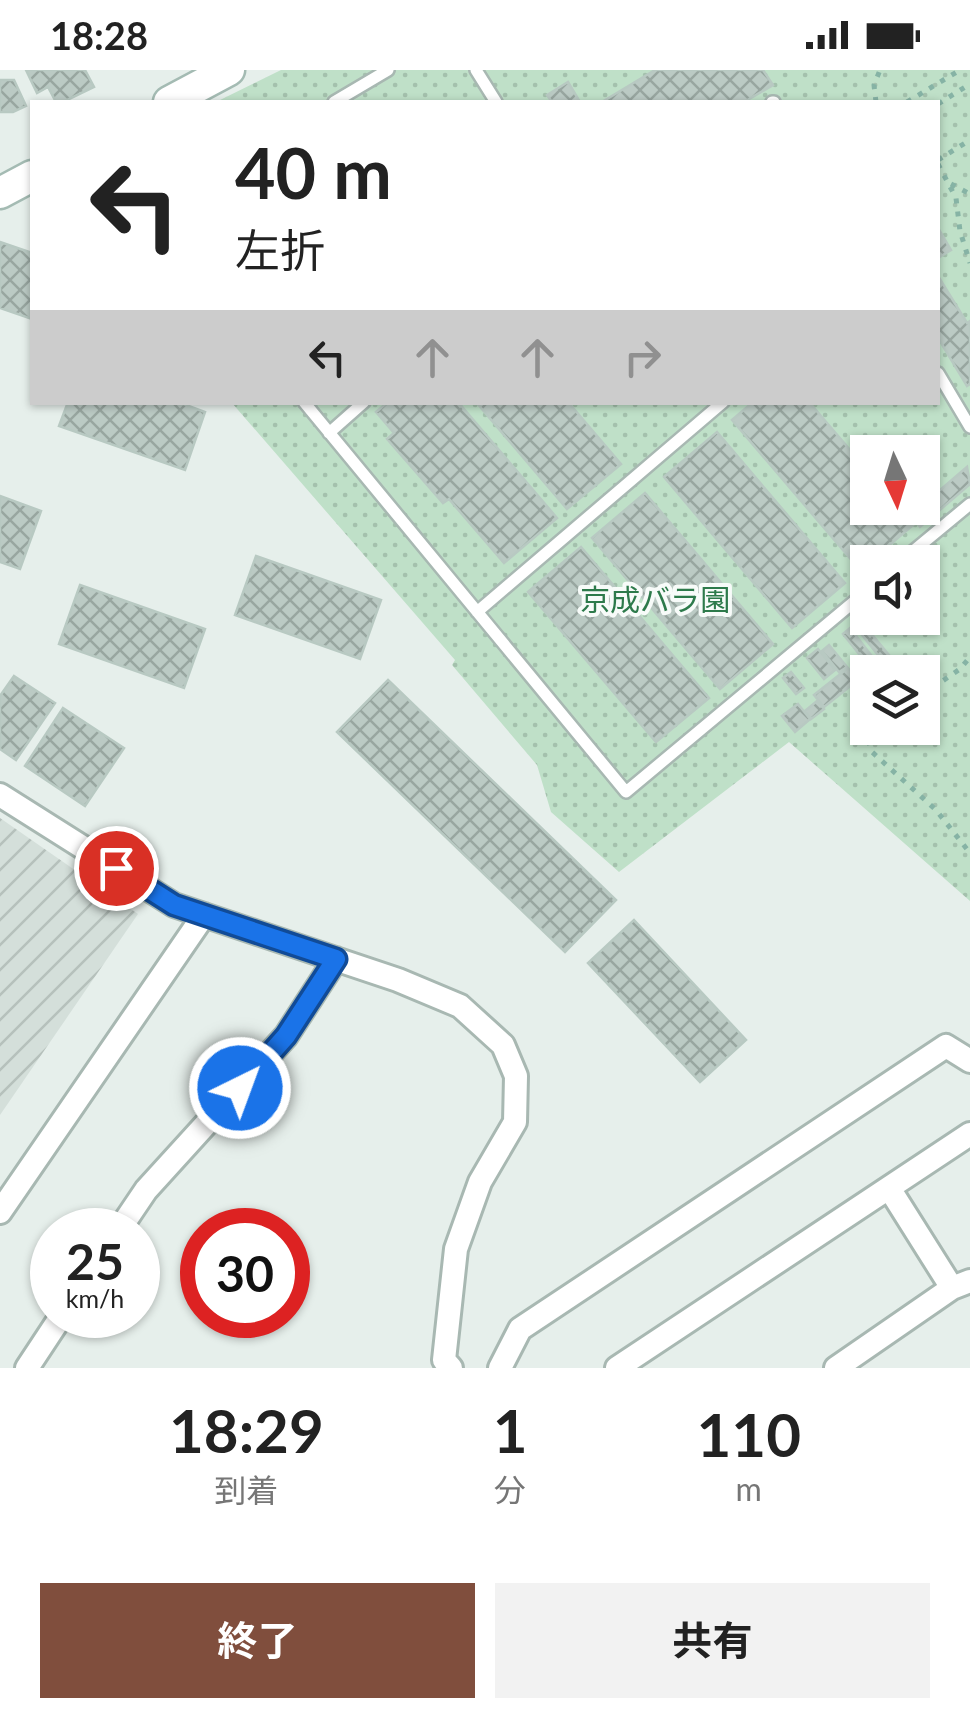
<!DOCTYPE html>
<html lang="ja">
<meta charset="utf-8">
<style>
:root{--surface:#fff;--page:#f2f2f2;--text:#222;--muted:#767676;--accent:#804e3d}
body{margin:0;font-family:Lato,"Noto Sans JP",sans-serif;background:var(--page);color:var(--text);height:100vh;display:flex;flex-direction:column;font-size:38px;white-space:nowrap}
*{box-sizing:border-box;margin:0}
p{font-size:32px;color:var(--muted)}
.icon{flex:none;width:55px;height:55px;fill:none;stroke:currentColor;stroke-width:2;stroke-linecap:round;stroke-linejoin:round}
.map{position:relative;height:1298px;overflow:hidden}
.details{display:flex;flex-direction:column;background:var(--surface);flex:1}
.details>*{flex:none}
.hud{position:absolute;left:30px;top:30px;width:910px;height:305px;border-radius:0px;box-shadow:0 2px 8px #0004;background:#fff;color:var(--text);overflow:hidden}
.needle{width:65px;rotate:176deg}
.fabs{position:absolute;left:850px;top:365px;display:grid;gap:20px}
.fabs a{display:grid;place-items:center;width:90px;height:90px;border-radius:0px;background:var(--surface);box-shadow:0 2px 8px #0004;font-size:50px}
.speed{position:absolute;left:30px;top:1138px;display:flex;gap:20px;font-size:50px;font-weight:700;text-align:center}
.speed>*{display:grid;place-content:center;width:130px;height:130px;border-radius:50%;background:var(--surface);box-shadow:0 2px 8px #0004;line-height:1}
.speed small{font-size:25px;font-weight:400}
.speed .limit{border:15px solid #d22;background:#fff;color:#111}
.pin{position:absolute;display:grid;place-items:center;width:85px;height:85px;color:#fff;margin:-42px;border:5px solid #fff;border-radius:50%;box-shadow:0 2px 10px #0007}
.me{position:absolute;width:110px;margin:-55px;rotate:42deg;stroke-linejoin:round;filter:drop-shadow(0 0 8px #0008)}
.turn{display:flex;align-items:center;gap:35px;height:210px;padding:0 40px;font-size:45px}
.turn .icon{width:130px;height:130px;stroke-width:2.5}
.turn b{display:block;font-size:70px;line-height:85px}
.lanes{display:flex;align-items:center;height:95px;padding:0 40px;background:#0003;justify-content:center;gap:50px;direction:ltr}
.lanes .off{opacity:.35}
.eta{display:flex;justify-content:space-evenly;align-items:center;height:170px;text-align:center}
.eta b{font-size:60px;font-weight:700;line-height:70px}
.action{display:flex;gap:20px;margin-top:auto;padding:20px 40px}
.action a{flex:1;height:115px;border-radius:0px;background:var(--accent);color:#fff;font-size:40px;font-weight:700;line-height:115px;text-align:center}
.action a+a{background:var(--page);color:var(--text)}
.status{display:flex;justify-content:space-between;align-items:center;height:70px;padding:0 50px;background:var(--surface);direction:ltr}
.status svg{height:28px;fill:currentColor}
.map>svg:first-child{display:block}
.industrial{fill:url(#industrial-furrows)}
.garden{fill:url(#garden-dots);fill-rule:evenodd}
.building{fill:url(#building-cross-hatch);stroke:#b8c9c2;stroke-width:2.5}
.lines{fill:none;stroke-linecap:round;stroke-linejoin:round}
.lane-casing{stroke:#a8b8b2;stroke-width:16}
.street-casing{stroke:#a8b8b2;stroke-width:28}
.secondary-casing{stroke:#a4bbb3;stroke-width:35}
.path{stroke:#86b3a5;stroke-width:5;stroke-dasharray:5 8;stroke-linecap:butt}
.lane{stroke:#fff;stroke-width:11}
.street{stroke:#fff;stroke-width:22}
.secondary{stroke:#fff;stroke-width:30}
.route-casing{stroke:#114b97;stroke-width:25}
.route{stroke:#1a73e8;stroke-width:18}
.labels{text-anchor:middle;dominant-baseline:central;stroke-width:8;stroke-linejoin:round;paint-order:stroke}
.park-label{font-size:30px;fill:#2d7a4b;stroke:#f7fbf9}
</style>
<div class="status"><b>18:28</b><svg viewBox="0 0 49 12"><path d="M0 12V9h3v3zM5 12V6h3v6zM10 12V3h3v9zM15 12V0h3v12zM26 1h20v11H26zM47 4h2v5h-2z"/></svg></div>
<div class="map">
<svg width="970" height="1298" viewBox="0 0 970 1298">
<defs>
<pattern id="industrial-furrows" width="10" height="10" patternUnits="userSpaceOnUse" patternTransform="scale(2.5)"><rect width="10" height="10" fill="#d4dfda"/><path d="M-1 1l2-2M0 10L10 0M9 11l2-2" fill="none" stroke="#b6c1bc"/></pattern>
<pattern id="garden-dots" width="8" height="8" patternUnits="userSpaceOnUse" patternTransform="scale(2.5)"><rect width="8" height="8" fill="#bfe0c8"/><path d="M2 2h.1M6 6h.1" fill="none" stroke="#a4c1ad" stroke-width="1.8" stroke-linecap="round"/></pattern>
<pattern id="building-cross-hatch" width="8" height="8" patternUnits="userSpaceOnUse" patternTransform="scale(2.5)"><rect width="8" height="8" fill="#bbcac4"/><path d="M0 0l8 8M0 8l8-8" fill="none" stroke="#98a6a0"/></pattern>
</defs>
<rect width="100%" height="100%" fill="#e6efeb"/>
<!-- industrial -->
<path class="industrial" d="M0,748L138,844L0,1045Z"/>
<!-- garden -->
<path class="garden" d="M281,0H970V831L789,672L619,802L551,742L537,695L452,595L455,590L232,333L938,332V32H216ZM868,382H922V438H868ZM868,492H922V548H868ZM868,602H922V658H868Z"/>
<!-- building -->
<path class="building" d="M26,0H85L94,17L63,32H56L48,17L37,23Z
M655,0H763L773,15L744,32H602Z
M0,10H14L26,36L13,42H0Z
M568,12L580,32H552L547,25Z
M938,158L951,180L938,188Z
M0,172L32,183V249L0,238Z
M938,206L967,253L970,251V314L967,316L938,268Z
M68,332H178L205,342L185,400L59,356Z
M388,332H458L557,448L504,493L449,429L443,433L387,369L394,363L376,342Z
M476,332H568L621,394L567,439Z
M753,332H809L868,401V438H898L913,455L860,500L732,350Z
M717,362L845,513L792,558L664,407Z
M967,397L970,414L920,457L911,445Z
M645,423L773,574L720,619L592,468Z
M0,426L41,441L20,499L0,492Z
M581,477L709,628L656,672L528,522Z
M256,486L381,530L360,589L235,545Z
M80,515L205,559L184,618L59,574Z
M860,550L889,585L882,590L854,555Z
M850,558L878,594L871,599L843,564Z
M829,575L847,597L839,602L822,581Z
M818,579L835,600L824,609L807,588Z
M848,598L858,610L824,637L814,625Z
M791,602L804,618L796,624L783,608Z
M14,606L55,633L16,690L0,679V626Z
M388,610L616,830L565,882L337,662Z
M817,631L824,639L811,649L805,641Z
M798,634L810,649L795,662L782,646Z
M63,638L124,678L85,736L25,696Z
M634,850L746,970L700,1012L588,893Z"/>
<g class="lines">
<!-- lane casing -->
<g class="lane-casing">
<path id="lane" d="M476,0L496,32
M334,32L388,0
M772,32H774
M938,303L970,357
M304,332L626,722L868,520
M329,363L364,332
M900,492L970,434
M477,542L723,332"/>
</g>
<!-- street casing -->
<g class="street-casing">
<path id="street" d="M0,725L174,835L398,910L460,936L503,975L516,1006L515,1052L480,1112L456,1179L444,1290L451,1298
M889,1118L952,1218
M0,1142L204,845
M119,1160L146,1120L286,966L336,889
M27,1298L62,1245
M500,1298L520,1259L946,976L970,991
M617,1298L970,1064
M836,1298L952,1218L970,1211"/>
</g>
<!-- secondary casing -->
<g class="secondary-casing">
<path id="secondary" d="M169,32L229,0
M0,123L32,106"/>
</g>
<!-- path -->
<path class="path" d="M876,32L874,15L880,0
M907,32L960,0
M938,34L970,14
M938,90L970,70
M938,94L956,128L960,161L970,193
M951,114L970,124
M922,625L960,599L970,587
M874,658L869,673L872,682L936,740L970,783"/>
<!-- lane -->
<use href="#lane" class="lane"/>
<!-- street -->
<use href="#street" class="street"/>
<!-- secondary -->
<use href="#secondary" class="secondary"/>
</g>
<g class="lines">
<!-- route casing -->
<g class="route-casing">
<path id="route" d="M116,798L174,835L336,889L286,966L240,1018"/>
</g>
<!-- route -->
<use href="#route" class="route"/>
</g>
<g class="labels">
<!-- park labels -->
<g class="park-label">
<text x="655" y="529">京成バラ園</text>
</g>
</g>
</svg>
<div class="fabs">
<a><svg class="needle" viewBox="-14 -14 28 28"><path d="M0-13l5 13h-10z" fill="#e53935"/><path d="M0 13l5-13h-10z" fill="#767676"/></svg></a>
<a><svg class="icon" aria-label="sound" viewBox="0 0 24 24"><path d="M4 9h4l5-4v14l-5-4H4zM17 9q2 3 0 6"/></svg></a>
<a><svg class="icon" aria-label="layers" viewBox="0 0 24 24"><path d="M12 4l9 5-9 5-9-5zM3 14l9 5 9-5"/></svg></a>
</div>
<div class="speed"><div>25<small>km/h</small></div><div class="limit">30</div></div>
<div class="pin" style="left:116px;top:798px;background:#d93025"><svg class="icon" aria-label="arrive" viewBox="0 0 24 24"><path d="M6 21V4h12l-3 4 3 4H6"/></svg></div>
<svg class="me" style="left:240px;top:1018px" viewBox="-20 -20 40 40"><circle r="17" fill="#1a73e8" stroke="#fff" stroke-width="3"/><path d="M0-11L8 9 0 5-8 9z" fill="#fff"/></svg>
<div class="hud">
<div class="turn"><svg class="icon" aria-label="left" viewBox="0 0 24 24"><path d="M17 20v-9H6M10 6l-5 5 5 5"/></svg><div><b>40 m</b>左折</div></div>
<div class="lanes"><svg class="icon" aria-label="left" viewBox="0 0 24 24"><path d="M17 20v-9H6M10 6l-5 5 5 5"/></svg><svg class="icon off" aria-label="ahead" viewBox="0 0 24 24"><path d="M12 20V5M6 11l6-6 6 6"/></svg><svg class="icon off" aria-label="ahead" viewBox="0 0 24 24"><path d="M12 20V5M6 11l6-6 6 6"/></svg><svg class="icon off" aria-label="right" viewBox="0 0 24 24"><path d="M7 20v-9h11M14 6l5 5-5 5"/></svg></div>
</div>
</div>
<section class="details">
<div class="eta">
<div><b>18:29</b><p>到着</p></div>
<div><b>1</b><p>分</p></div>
<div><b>110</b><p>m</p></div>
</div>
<div class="action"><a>終了</a><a>共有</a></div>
</section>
